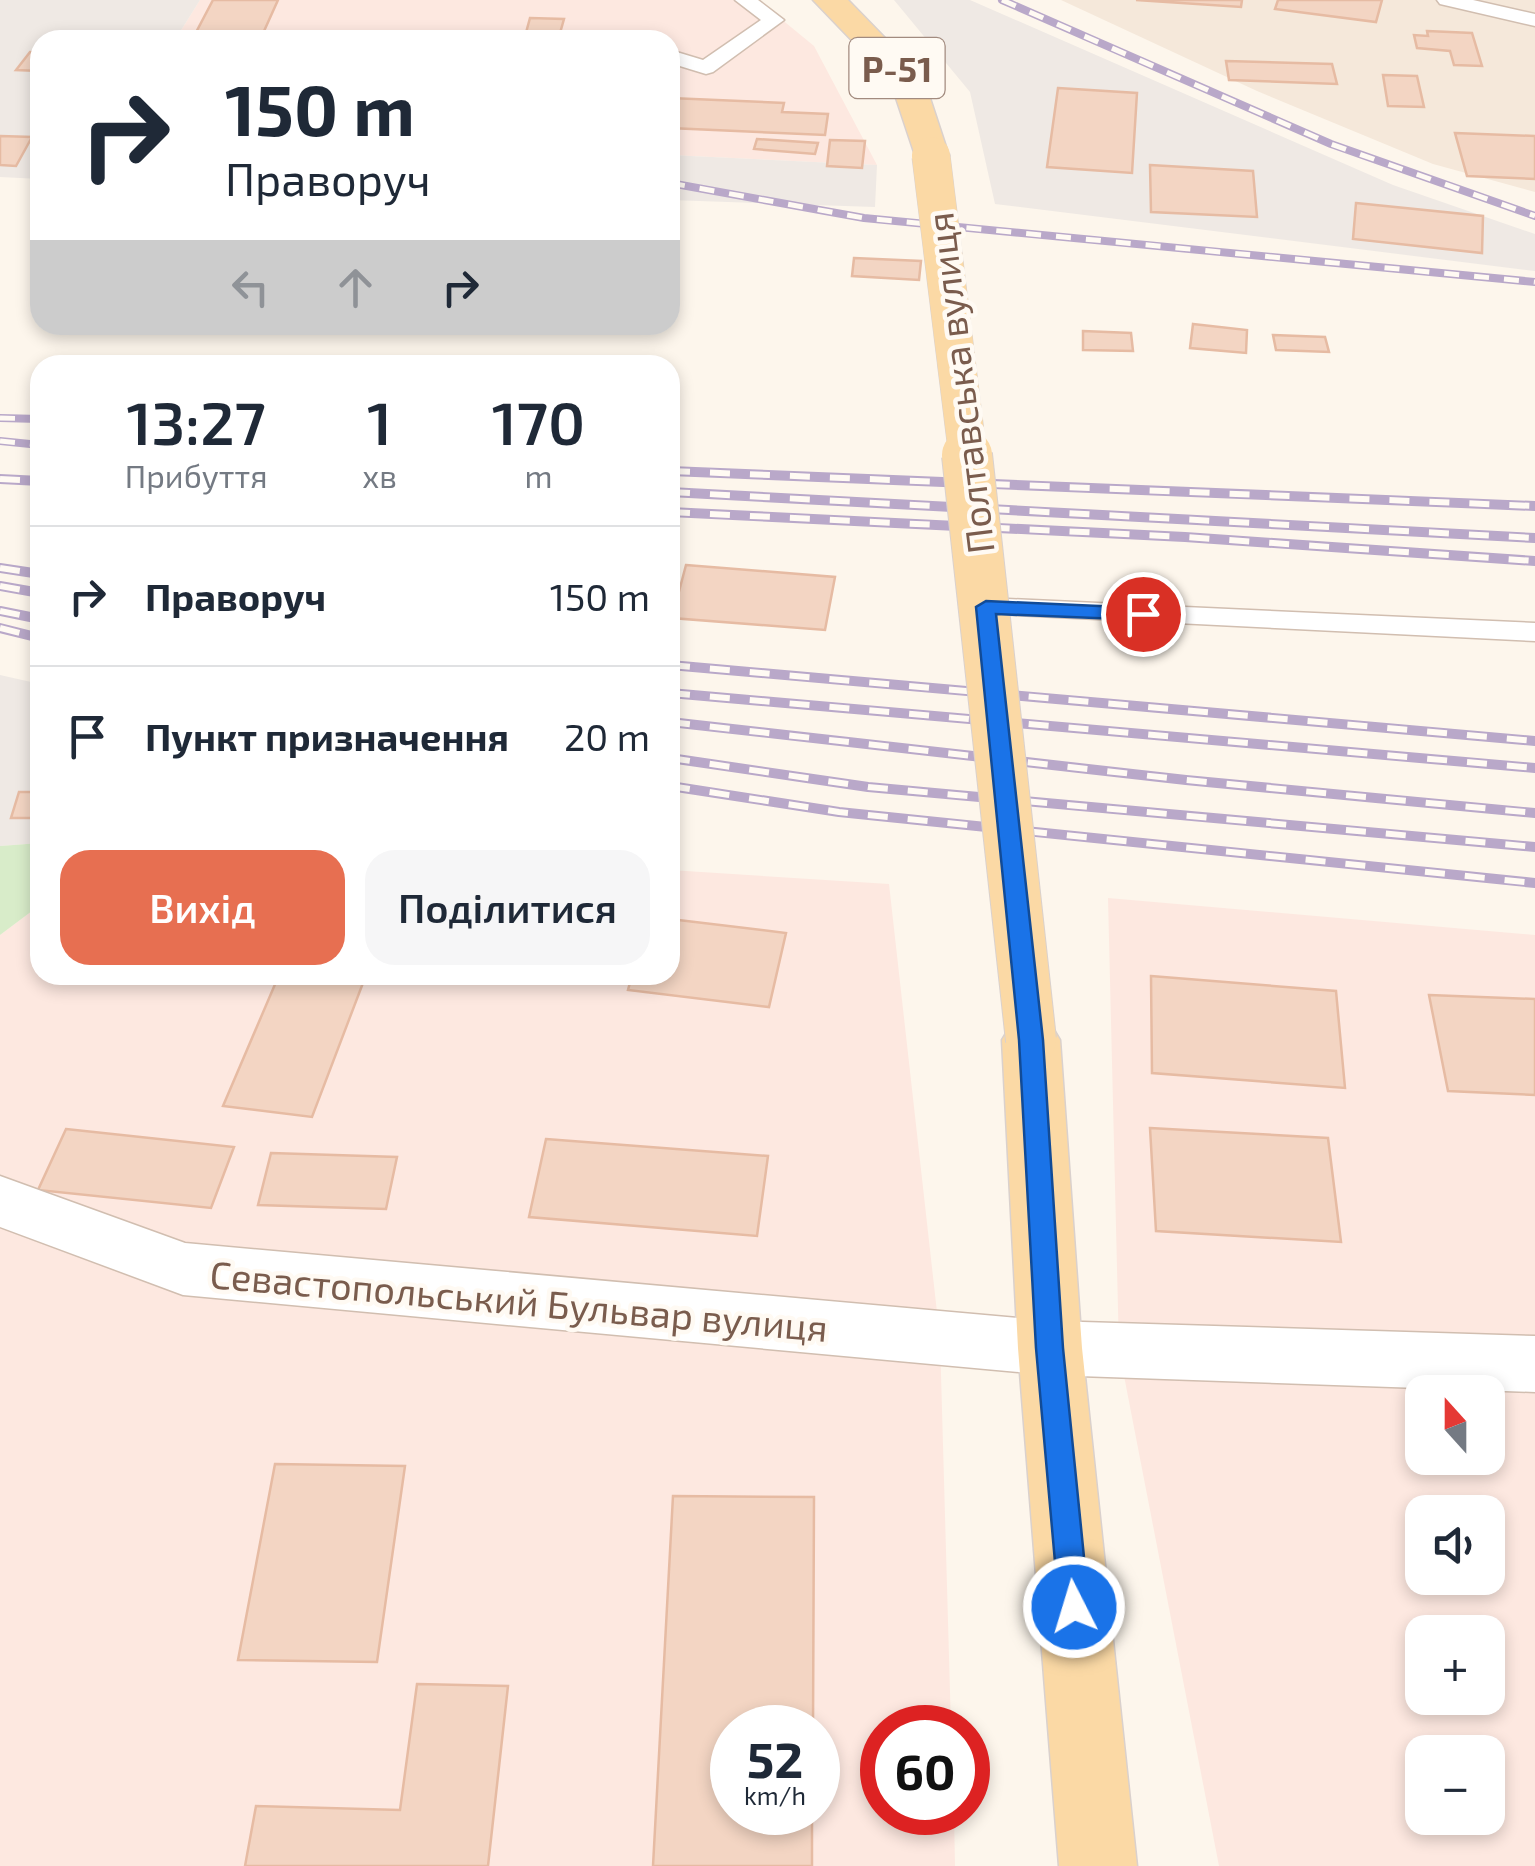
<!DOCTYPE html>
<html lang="uk">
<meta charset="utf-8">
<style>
:root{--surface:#fff;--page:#f6f6f7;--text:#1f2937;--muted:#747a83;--line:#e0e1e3;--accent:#e76f51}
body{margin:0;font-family:"Exo 2",sans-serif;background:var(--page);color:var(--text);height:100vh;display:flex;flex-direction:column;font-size:38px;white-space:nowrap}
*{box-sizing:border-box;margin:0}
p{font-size:32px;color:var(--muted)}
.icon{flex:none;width:55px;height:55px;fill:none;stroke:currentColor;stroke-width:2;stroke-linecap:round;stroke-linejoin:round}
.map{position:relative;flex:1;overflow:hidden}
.sheet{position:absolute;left:30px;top:355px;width:650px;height:630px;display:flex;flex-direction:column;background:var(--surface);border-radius:30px;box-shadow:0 5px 15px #0003}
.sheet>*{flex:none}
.banner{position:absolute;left:30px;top:30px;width:650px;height:305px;border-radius:30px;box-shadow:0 5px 15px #0003;background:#fff;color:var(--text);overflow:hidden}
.needle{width:65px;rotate:339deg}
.buttons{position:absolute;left:1405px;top:1375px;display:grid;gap:20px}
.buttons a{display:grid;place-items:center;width:100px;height:100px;border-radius:20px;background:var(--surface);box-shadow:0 5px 15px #0003;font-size:50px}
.speed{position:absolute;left:710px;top:1705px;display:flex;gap:20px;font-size:50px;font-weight:700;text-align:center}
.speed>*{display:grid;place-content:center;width:130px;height:130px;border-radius:50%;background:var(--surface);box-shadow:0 5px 15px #0003;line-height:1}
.speed small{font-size:25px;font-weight:400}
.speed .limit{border:15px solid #d22;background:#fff;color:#111}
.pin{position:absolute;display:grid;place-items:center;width:85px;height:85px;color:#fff;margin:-42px;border:5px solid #fff;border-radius:50%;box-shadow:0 2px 10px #0007}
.me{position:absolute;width:110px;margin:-55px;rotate:355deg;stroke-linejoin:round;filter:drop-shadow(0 0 8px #0008)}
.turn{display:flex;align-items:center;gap:35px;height:210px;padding:0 30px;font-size:45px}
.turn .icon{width:130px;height:130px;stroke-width:2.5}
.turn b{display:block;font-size:70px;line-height:85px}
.lanes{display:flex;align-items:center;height:95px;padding:0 30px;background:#0003;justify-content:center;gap:50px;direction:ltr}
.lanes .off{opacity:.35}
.eta{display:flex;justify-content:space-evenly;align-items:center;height:170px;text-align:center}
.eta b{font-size:60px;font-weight:600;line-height:70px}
.cta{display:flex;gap:20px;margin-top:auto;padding:20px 30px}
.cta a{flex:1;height:115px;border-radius:30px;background:var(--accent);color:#fff;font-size:40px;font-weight:600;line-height:115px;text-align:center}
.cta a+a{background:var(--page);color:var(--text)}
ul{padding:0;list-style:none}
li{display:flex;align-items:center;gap:30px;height:140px;padding:0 30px;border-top:2px solid var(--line)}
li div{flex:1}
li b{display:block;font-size:38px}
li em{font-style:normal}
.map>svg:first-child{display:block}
.residential{fill:#f5e8da}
.commercial{fill:#fde8e0;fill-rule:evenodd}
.industrial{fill:#efe9e4}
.green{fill:#d8ecc9}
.building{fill:#f3d5c3;stroke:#e6bba3;stroke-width:2.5}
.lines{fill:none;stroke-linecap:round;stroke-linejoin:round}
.service-casing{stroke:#d1beb0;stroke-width:3}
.minor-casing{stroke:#d1beb0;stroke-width:3}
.primary-casing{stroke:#dad1cd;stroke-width:3}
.service{fill:#fff;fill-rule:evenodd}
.minor{fill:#fff;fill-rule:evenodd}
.primary{fill:#fbd9a5;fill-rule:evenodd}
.rail-far1-casing{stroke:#b9a8c9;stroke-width:8}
.rail-casing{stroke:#b9a8c9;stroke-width:10}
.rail-far1{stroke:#fffaf3;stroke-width:5;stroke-dasharray:15;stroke-linecap:butt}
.rail{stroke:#fffaf3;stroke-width:6;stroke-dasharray:20;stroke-linecap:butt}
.primary-bridge-far1-casing{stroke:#dad1cd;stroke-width:39;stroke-linecap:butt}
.primary-bridge-casing{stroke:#dad1cd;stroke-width:52;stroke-linecap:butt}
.primary-bridge-far1{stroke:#fbd9a5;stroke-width:38}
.primary-bridge{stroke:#fbd9a5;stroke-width:50}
.route{fill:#1a73e8;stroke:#114b97;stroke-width:2.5}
.labels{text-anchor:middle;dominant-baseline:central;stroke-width:9;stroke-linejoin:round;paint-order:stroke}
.shield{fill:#fffaf3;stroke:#a28b7f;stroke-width:2.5}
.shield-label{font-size:35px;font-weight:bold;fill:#7a5c4d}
.street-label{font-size:38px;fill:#7a5c4d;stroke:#fffaf3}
</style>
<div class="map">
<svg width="1535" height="1866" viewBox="0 0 1535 1866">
<rect width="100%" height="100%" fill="#fdf6ec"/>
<!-- residential -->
<path class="residential" d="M1061,0H1535V192L1433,164L1257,91Z"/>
<!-- commercial -->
<path class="commercial" d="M200,0H758L814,46L877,165L670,155V40H175Z
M670,870L889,884L940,1339L951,1727L882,1728V1812L954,1813L955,1866H0V935L40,905V975H670ZM732,1728H818V1812H732Z
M1108,898L1535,935V1866H1219L1119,1350ZM1422,1392H1488V1458H1422ZM1422,1512H1488V1578H1422ZM1422,1632H1488V1698H1422ZM1422,1752H1488V1818H1422Z"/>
<!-- industrial -->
<path class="industrial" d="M0,0H200L175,40H40V179L0,177Z
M894,0H970L1393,185L1535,234V271L995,204L970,92Z
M670,155L877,165L875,207L670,200Z
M0,675L40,684V843L0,846Z"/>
<!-- green -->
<path class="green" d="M40,843V905L0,935V846Z"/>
<!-- building -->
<path class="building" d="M213,0H278L260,40H192Z
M1136,0H1242L1241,7Z
M1278,0H1382L1376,22L1275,9Z
M530,18L564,19L558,40H524Z
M1427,31L1472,33L1482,66L1454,65L1450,51L1417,48L1414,35L1428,36Z
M30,52L40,53V71L16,70Z
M1226,61L1332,64L1337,84L1229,80Z
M1383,75L1417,76L1424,107L1388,106Z
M1058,88L1137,93L1132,173L1047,167Z
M670,98L784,103L782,112L828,114L825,135L670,128Z
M1455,133L1535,136V179L1467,176Z
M0,136L32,137L16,166L0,165Z
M757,139L818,143L815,154L754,149Z
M830,140L865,141L862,168L827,166Z
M1150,165L1253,171L1257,217L1151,212Z
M1356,203L1483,216L1482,253L1353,239Z
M854,258L921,261L919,280L852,276Z
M1193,324L1247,330L1246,353L1190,348Z
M1083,331L1131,333L1133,351L1083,350Z
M1273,335L1325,337L1329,352L1276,350Z
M686,565L835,577L825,630L672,618Z
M19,792H40V818H11Z
M670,919L786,933L769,1007L628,990L632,975H670Z
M279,975H366L312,1117L223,1106Z
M1151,976L1336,991L1345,1088L1152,1073Z
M1429,995L1535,999V1095L1448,1091Z
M1150,1128L1328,1138L1341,1242L1156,1231Z
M66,1129L234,1147L211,1208L38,1190Z
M546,1139L768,1156L757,1236L529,1217Z
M271,1153L397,1157L386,1209L258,1205Z
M275,1464L405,1466L377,1662L238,1660Z
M673,1496L814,1497L813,1728H732V1812H812V1866H653Z
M417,1684L508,1686L488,1866H245L256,1806L400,1810Z"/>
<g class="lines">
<!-- service casing -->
<g class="service-casing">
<path id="service" d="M735,0H758L784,20L713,72L706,74L670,63V50L703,60L761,20Z
M1437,0H1473L1535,14V26L1440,4Z
M575,34L583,36L586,40H565Z
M986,598L1535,623V641L976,613L972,607L976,601Z"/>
</g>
<!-- minor casing -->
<g class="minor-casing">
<path id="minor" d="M0,1176L185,1243L1050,1321L1535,1336V1392L1050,1375L183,1295L0,1227Z"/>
</g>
<!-- primary casing -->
<g class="primary-casing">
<path id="primary" d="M813,0H848L923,77L949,156L944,164L931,167L918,164L890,80Z
M1031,1018L1051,1025L1060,1040L1082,1348L1137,1866H1059L1018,1348L1002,1040L1011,1025Z"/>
</g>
<!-- service -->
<use href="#service" class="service"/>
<!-- minor -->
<use href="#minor" class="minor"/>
<!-- primary -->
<use href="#primary" class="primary"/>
<!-- rail-far1 casing -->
<g class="rail-far1-casing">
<path id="rail-far1" d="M1002,0L1331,144L1535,216
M670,183L864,218L1535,282
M0,418L40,419
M0,441L40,445"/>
</g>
<!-- rail casing -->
<g class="rail-casing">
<path id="rail" d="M670,471L1535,506
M0,479L40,481
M670,492L1535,538
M670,512L1185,537L1535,561
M0,568L40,574
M0,586L40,593
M0,611L40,619
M0,628L40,638
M670,665L1535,741
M670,693L1535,768
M670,722L1186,780L1535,813
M670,758L868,787L1535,847
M670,786L839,812L1535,883"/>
</g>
<!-- rail-far1 -->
<use href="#rail-far1" class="rail-far1"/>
<!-- rail -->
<use href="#rail" class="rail"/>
<!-- primary-bridge-far1 casing -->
<g class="primary-bridge-far1-casing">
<path id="primary-bridge-far1" d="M931,156L968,457"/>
</g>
<!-- primary-bridge casing -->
<g class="primary-bridge-casing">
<path id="primary-bridge" d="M967,455L1031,1040"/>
</g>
<!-- primary-bridge-far1 -->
<use href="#primary-bridge-far1" class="primary-bridge-far1"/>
<!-- primary-bridge -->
<use href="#primary-bridge" class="primary-bridge"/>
</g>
<!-- route -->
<path class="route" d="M986,601L1143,608L1153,614L1143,620L996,614L1043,1040L1063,1348L1089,1607L1084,1617L1074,1621L1064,1617L1059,1607L1036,1348L1019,1040L976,607Z"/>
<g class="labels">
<!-- shield labels -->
<rect class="shield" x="849.5" y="38" width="95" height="60" rx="8"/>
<g class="shield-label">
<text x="897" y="68">Р-51</text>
</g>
<!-- street labels -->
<g class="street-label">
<text transform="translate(959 383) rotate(-97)">Полтавська вулиця</text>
<text transform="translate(519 1300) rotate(5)">Севастопольський Бульвар вулиця</text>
</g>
</g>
</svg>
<div class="buttons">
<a><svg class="needle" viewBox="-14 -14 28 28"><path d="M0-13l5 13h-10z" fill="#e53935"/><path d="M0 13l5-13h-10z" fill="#747a83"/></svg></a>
<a><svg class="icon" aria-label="sound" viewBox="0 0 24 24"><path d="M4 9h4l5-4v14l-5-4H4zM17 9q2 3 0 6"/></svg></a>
<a>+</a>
<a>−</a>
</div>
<div class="speed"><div>52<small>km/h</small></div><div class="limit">60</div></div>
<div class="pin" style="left:1143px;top:614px;background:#d93025"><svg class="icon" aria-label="arrive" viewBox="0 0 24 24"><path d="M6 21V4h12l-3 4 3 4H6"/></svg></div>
<svg class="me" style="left:1074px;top:1607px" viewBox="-20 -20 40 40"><circle r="17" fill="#1a73e8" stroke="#fff" stroke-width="3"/><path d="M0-11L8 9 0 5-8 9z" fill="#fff"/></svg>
<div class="banner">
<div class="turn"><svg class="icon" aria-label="right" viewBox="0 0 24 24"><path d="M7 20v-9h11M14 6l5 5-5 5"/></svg><div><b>150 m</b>Праворуч</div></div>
<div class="lanes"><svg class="icon off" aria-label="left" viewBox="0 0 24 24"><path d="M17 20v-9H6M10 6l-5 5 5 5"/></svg><svg class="icon off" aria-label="ahead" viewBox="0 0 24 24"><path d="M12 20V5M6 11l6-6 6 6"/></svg><svg class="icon" aria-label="right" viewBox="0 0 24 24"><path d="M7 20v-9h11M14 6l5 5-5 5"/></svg></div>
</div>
<section class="sheet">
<div class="eta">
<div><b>13:27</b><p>Прибуття</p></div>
<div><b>1</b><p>хв</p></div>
<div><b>170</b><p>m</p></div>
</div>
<ul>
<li><svg class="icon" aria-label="right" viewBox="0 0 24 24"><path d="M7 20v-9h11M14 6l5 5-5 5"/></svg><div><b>Праворуч</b></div><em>150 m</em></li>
<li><svg class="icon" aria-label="arrive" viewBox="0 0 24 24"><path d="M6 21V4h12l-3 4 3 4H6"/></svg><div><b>Пункт призначення</b></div><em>20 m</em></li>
</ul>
<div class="cta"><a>Вихід</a><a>Поділитися</a></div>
</section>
</div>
